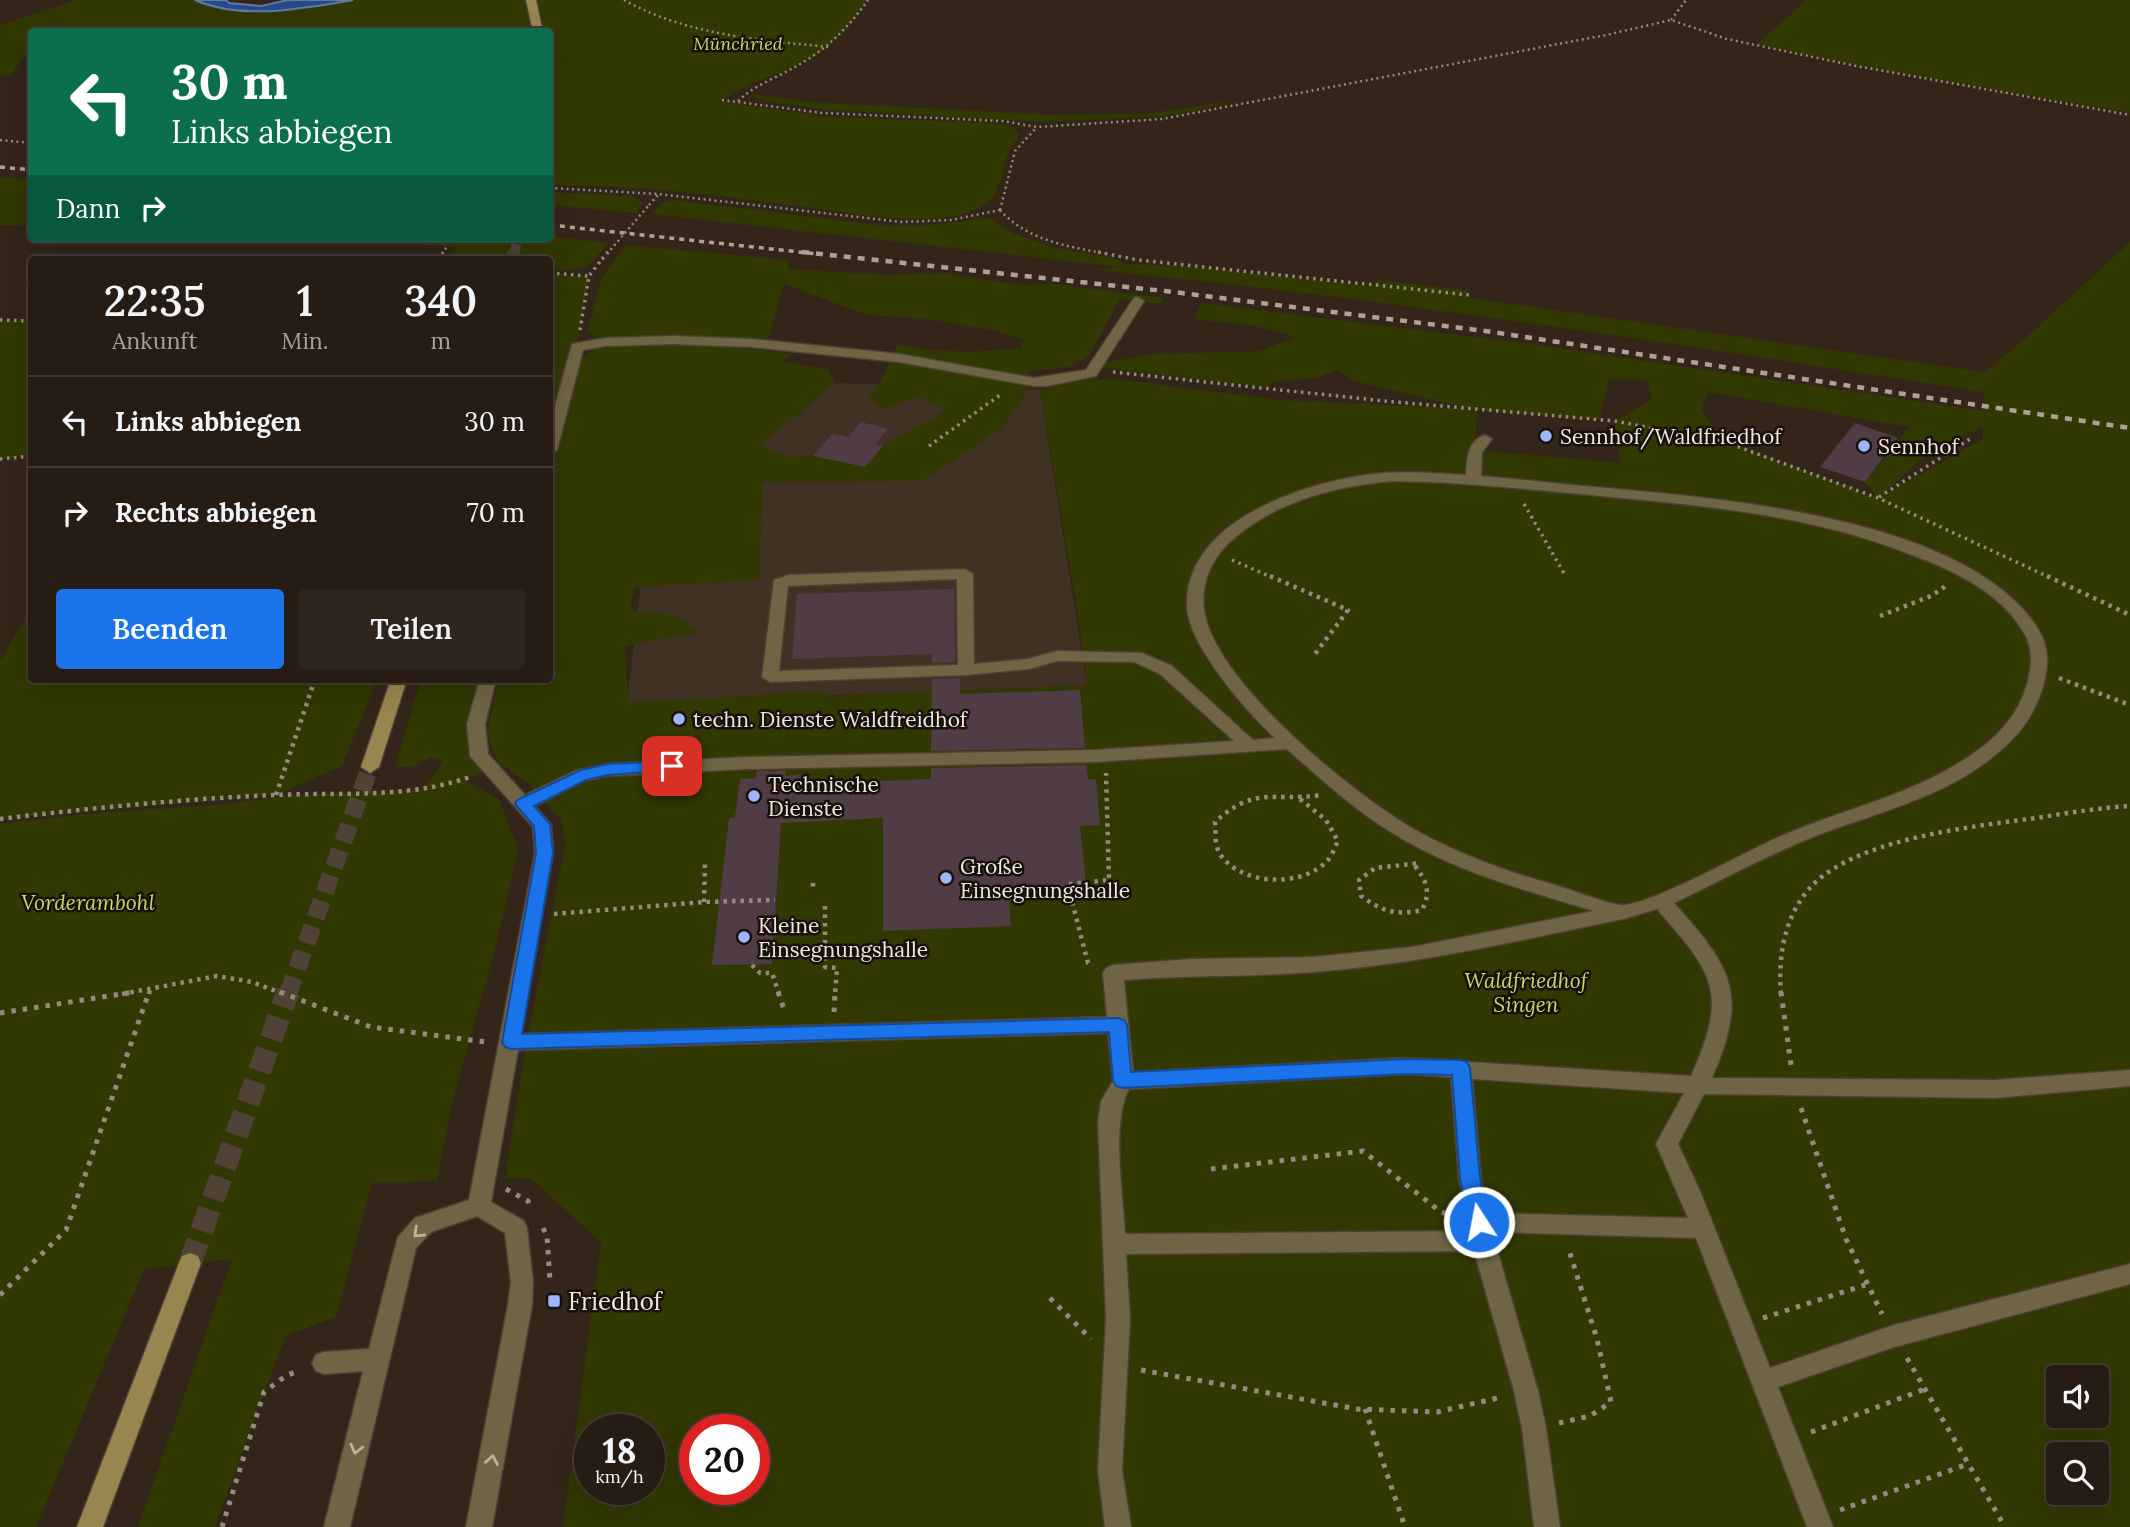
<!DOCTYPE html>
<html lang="de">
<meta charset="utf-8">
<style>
:root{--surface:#271c14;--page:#2f251d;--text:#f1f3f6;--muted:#a4a1a0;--line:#433a34;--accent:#1a73e8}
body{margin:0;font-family:Lora,serif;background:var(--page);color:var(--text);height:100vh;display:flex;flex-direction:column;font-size:26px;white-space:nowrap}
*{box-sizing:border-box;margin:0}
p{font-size:23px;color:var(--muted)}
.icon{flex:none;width:38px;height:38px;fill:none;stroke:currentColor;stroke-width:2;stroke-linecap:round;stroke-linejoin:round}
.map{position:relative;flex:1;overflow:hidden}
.drawer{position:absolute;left:28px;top:256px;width:525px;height:427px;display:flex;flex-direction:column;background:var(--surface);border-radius:7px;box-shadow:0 7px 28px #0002,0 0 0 2px var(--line)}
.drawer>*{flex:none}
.top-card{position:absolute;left:28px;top:28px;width:525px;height:214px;border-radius:7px;box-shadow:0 7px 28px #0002,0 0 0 2px var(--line);background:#0b6e4f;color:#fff;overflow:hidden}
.buttons{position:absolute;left:2046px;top:1365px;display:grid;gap:14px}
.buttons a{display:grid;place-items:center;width:63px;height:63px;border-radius:7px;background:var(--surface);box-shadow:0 7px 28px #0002,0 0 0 2px var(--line);font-size:35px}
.speed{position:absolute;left:574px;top:1414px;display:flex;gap:14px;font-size:35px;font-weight:700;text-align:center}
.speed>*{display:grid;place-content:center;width:91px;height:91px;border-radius:50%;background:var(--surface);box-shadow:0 7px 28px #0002,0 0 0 2px var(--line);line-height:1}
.speed small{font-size:18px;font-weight:400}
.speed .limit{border:10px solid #d22;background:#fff;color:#111}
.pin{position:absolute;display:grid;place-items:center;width:60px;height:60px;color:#fff;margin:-30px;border-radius:14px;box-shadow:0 4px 10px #0006}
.me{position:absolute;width:77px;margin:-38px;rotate:349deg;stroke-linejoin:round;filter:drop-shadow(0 0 5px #0008)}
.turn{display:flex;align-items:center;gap:24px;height:147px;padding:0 28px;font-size:32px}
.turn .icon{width:91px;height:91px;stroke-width:2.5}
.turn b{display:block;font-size:49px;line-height:60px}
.then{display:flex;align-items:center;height:66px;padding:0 28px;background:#0003;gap:14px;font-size:26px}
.eta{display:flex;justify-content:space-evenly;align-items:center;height:119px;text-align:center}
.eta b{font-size:42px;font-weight:600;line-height:49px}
.cta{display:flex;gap:14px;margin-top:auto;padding:14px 28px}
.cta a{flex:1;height:80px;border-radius:7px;background:var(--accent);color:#fff;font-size:28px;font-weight:600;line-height:80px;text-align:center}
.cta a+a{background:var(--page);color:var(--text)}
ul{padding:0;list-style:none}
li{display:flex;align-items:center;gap:21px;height:91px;padding:0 28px;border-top:2px solid var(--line)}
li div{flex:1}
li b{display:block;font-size:26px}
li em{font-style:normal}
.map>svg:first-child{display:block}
.industrial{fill:#403125}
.green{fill:#313800;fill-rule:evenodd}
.water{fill:#244a87;stroke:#6179a1;stroke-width:2}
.building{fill:#503c44}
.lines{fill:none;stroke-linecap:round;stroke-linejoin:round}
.secondary-tunnel-far3{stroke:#504237;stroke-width:10;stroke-dasharray:10 5;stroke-linecap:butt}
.secondary-tunnel-far2{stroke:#504237;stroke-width:14;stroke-dasharray:14 7;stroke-linecap:butt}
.secondary-tunnel-far1{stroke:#504237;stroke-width:18;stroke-dasharray:18 9;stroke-linecap:butt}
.secondary-tunnel{stroke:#504237;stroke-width:23;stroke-dasharray:23 11;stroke-linecap:butt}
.service-casing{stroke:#4e4035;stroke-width:3}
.secondary-casing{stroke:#4e4035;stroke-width:3}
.path-far3{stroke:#968980;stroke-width:2.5;stroke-dasharray:2 3.5;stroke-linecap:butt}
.path-far2{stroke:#968980;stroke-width:3.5;stroke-dasharray:2.5 4.5;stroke-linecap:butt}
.path-far1{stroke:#968980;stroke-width:4.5;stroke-dasharray:3.5 5;stroke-linecap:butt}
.path{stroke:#968980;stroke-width:5;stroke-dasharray:4.5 7;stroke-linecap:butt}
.service{fill:#6f6544;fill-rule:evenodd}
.secondary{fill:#978650;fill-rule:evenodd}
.rail-far1{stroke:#ada198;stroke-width:3.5;stroke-dasharray:5 5;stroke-linecap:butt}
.rail{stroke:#ada198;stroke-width:4.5;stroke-dasharray:7 7;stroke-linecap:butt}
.path-bridge-far1{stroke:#968980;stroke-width:2.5;stroke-dasharray:2 3.5;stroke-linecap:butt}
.path-bridge{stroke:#968980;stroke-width:3.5;stroke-dasharray:2.5 4.5;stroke-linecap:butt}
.oneway{stroke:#bcb2a0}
.route{fill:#1a73e8;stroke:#114b97;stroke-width:2}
.poi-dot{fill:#a0b3fd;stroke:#17100b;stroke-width:2.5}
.labels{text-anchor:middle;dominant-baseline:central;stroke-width:5;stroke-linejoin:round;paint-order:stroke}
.far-park-label{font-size:18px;font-style:italic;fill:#c7d865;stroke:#17100b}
.poi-label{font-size:21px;fill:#f0e6de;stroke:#17100b;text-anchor:start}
.park-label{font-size:21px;font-style:italic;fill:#c7d865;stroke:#17100b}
.near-poi-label{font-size:24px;fill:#f0e6de;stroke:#17100b;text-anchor:start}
</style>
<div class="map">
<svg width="2130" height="1527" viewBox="0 0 2130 1527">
<rect width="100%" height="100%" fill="#34251a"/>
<!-- industrial -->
<path class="industrial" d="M835,383L1040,390L1087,686L627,703L653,482Z"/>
<!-- green -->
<path class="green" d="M76,0H195L219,7L289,9L353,0H868C852,25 832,48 806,61C778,75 746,83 721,101L819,116L996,123C1007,124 1017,124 1019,137C996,159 1009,190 984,205C938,233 855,213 805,207C757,201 709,194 662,190C625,186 587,186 550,185V150L552,149L554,138L551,48L557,36L550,35V32H32L31,52L27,53L10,76L0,75V25Z
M1807,0H2130V113L1864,67L1757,44Z
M753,94L810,102L1056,115L1145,114L1240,100L1170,116L1042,122L829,110L762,101L754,98Z
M0,177L31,180V225H0Z
M550,192L632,196L643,203L635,213L550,205Z
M673,200L878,225L920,226L991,218L1015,234L1051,247L1118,259L1126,264L1182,266L1371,286L1376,280L1467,290L1470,298L1985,372L2030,334L2130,242V1527H563L601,1242L531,1179L505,1178L527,1042L565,845L561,820L528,783L498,762L487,732L499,679H550V471L577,364L585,356L599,348L622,344L720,346L793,354L782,362L828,369L835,383L760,446L788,457L813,456L865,467L883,446L947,410L919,397L884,409L869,399L887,369L897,345C941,353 977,353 1021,348L1023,340L993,330L929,319L867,315L784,284L768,339L649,336L596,338L588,331L601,279L626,245L790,260L788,269L890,275L943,273L1021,285L1054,284L1164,298L1161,304L1120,299L1089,356L1068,367L1027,371L1034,382L1000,430L923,481L762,482L760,580L634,587L630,610L675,616L700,632L625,646L628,703L824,691V696L1087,685L1080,625L1040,390L1084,380L1114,379L1279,400L1471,409L1354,381L1338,370L1315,378L1273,382L1269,387L1085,366L1152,354L1261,351L1296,337L1256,326L1194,319L1201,303L1523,343L1984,411V392C1688,346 1392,299 1095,270L1121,267L652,214L661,203ZM1609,379L1648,380L1651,400L1615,421L1620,463L1475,450L1477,410L1599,420ZM1708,392L1909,427L1865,482L1877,497L1726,442L1701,411ZM1983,427V439L1882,496L1925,455ZM2058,1377H2096V1416H2058ZM590,1430H649V1489H590ZM695,1430H754V1489H695ZM2058,1454H2096V1493H2058Z
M550,236L608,243C585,271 586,271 550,269V259H448L455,247L340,238H550Z
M550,273L589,277L577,347L550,450Z
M0,320L32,321L31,456L0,459Z
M31,608L32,679H377L342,766L276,795L0,819V661Z
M421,679H488L476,724L490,768L464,780L499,799L518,849L497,942L451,1107L437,1181L372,1183L336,1317L286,1335L215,1527H138L232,1259L144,1269L36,1527H0V824L86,814L217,805L302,794L424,789C429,778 439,772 443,761C429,753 427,761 414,766C409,767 401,767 395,767Z"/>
<!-- water -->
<path class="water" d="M195,0H226L229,3L261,6L288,0H353C304,8 243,21 195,0Z"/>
<!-- building -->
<path class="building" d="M861,422L888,429L875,444L883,446L865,467L813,456L832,434L848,437Z
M1855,423L1898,438L1865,482L1820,467Z
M954,589L955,662L932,663V654L792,659L797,594Z
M960,678V694L1080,690L1085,748L931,751L932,679Z
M1086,765L1088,779H1096L1100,825L1080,826L1087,893L1009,898L1011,926L883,931V818L781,823L772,964L712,965L729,818L735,817L740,779L756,778L757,771H786L785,776L802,774L801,784L931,779V768Z"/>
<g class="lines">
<!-- secondary-tunnel-far3 -->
<path class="secondary-tunnel-far3" d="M514,254L518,238"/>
<!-- secondary-tunnel-far2 -->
<path class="secondary-tunnel-far2" d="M513,259L515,252"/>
<!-- secondary-tunnel-far1 -->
<path class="secondary-tunnel-far1" d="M288,994L370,767"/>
<!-- secondary-tunnel -->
<path class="secondary-tunnel" d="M190,1263L288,992"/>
<!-- service casing -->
<g class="service-casing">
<path id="service" d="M1138,297L1144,301L1096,376L1047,386H1034L899,362L751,347L674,344L606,346L583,350L557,450L550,454V425L572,344L606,338L674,336L751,339L899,354L1034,378L1086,370L1134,298Z
M1485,435L1492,439L1482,452L1481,476C1519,479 1557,484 1595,487C1717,498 1934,515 2021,607C2037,624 2049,642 2047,666C2043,700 2027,728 2001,750C1949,797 1877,812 1813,837C1765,856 1720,881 1674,903C1732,968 1749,993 1712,1078L1995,1080L2130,1070V1086L1995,1098L1704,1094L1678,1144L1700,1191L1770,1368L1894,1325L2130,1264V1284L1894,1347L1778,1387L1833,1527H1807L1696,1238L1492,1232L1538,1391L1546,1428L1560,1527H1534L1522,1428L1514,1391L1474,1251L1126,1254L1130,1319L1122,1470L1131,1527H1105L1098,1470L1106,1319L1098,1122L1101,1101L1113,1081L1108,1033L518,1050L491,1202L524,1221L527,1228L533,1282L532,1305L492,1527H466L508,1305L511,1282L505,1233L477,1216L431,1232L416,1248L350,1527H324L363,1371L324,1374L316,1371L312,1363L316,1355L324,1352L369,1349L398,1237L415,1218L469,1200L535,853L533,827L470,756L467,724L480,679H496L485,724L488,754L525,795L575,771L608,764L746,757L1095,750L1234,741L1160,674L1134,662L1057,661L1029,669L966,675L770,682L762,677L774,580L789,575L965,569L973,574L974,664L1028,659L1057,651L1142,653L1172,666L1253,740L1275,738C1247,712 1189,646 1187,607C1184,523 1298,485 1365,475C1398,470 1433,473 1466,475C1467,459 1467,441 1485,435ZM1393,481C1460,482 1524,489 1591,495C1700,505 1809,514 1912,555C1953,570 2002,593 2024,633C2033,648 2032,664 2028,681C2016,726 1982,751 1943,772C1893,799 1838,812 1786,834C1751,848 1653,905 1622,905C1607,904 1572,890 1555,885C1508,872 1461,855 1417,831C1355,796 1220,686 1205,615C1199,588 1210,561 1229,543C1273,502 1334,486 1393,481ZM957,579L958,665L779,671L788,586ZM1287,749C1320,778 1353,809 1391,832C1453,871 1524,890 1594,911L1412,947L1313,957L1191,959L1113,965L1106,968L1103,973L1107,1017L521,1034L553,853L551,825L535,806L585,780L608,776L746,769L1095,762ZM1657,909C1714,974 1729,992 1691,1076L1405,1058L1133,1072L1124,980C1187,975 1251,977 1314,972C1419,964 1521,940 1623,919ZM1405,1074L1451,1077L1459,1178L1469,1231L1125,1234C1123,1195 1111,1122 1129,1089ZM1472,1079L1684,1093L1656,1144L1688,1218L1488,1213L1481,1178Z"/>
</g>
<!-- secondary casing -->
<g class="secondary-casing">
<path id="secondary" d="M526,0H536L543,32H533Z
M391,679H407L379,767L370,773L361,767Z
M190,1253L198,1256L201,1263L103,1527H77L179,1263L182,1256Z"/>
</g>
<!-- path-far3 -->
<path class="path-far3" d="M624,0C687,35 759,40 829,47
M1671,20L1686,0
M722,100L823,113L1003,121L1037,127L1162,119L1606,35L1671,20L1727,39L1856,66L2130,115
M738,101C753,86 776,78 795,67C826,50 848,28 868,0
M0,140L32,143
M550,188L658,194L902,222L951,220L1000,210
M649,205L658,195
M1000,210C1028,241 1067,246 1107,254
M1000,210L1015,151L1037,127
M442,254L448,245"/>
<!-- path-far2 -->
<path class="path-far2" d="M1098,252L1138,260L1470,295
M439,259L443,252
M550,273L589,276
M0,320L32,321
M580,330L589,276L602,259
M1113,372L1384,401L1615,421L1725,442L1878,498L2051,578
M929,446L1000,395
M0,459L32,456
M1879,497L1973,437
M1524,504L1564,573
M1232,560L1274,578"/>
<!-- path-far1 -->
<path class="path-far1" d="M1270,576L1348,610L1315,654
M2047,576L2130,615
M1880,616L1931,596L1949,584
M2059,678L2130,705
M276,795L315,679
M1300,799L1326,820L1338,841C1335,847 1332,855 1328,860C1303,888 1241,886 1220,854C1214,845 1216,832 1215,822C1256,785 1272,802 1320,795
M0,819C91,808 183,799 275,795C341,792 407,799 470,777
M1415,866C1427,881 1431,892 1422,910C1397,916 1381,911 1361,896L1359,880L1375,868L1421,863
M813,883V889
M1069,884L1109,880L1106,773
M1070,894L1088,963L1093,965
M704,902L705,860
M825,906V967L837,968L835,994
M554,914L704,902L775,900
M752,965L760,973H772L779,994
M122,994L217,976L252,982L284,994
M149,994L150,990
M1781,994C1778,957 1784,918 1809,889C1851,840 1968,827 2029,819C2063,814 2096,808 2130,806"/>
<!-- path -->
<path class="path" d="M280,992L371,1027L486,1042
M778,992L785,1012
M1781,992L1791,1065
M834,1012L835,992
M0,1013L134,992
M1801,1108L1846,1239L1882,1314
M1211,1169L1363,1151L1441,1212L1451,1215
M506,1189L528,1201L532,1208
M543,1228L547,1236L550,1281
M0,1295L66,1230L149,992
M1050,1298L1091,1339
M1763,1318L1865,1285
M1907,1358L2005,1527
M1141,1370L1357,1409L1437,1412L1502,1397
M1365,1409L1405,1527
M1559,1423L1590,1416L1611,1402L1597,1339L1568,1247
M1811,1432L1925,1389
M1840,1510L1968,1464
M222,1527L264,1392L287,1375L300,1371"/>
<!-- service -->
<use href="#service" class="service"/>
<!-- secondary -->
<use href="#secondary" class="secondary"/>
<!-- rail-far1 -->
<path class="rail-far1" d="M0,167L32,170
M550,225L818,254"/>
<!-- rail -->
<path class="rail" d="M802,252L1165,291L1485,331L2130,428"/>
<!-- path-bridge-far1 -->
<path class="path-bridge-far1" d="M607,254L649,205"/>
<!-- path-bridge -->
<path class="path-bridge" d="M602,259L608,252"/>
</g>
<!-- one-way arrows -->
<defs><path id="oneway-chevron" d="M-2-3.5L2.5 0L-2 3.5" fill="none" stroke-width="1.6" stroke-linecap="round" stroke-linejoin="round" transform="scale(1.75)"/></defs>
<g class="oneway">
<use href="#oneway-chevron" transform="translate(418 1233) rotate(136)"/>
<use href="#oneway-chevron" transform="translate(356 1449) rotate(104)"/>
<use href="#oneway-chevron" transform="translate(492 1460) rotate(-80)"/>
</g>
<!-- route -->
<path class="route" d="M672,761L680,766L678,770L608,775L586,780L534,806L550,824L553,853L522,1034L1118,1018L1124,1020L1127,1025L1131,1072L1405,1059L1461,1060L1467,1062L1470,1068L1480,1178L1489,1222L1486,1228L1479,1231L1471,1228L1468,1222L1460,1178L1452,1075L1405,1074L1123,1088L1116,1086L1113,1081L1109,1032L511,1049L505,1047L502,1042L536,853L534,826L515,804L517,800L581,770L608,764Z"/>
<!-- markers -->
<g class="poi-dot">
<circle cx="1546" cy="436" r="7"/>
<circle cx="1864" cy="446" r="7"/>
<circle cx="679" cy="719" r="7"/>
<circle cx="754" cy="796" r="7"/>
<circle cx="946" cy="878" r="7"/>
<circle cx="744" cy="937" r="7"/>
<rect x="547" y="1294" width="14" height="14" rx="3.5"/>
</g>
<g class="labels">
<!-- far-park labels -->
<g class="far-park-label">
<text x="738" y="43">Münchried</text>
</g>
<!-- poi labels -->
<g class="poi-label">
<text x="1560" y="436">Sennhof/Waldfriedhof</text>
<text x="1878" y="446">Sennhof</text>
<text x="693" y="719">techn. Dienste Waldfreidhof</text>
<text x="768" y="784">Technische<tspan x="768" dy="24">Dienste</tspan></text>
<text x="960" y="866">Große<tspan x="960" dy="24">Einsegnungshalle</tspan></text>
<text x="758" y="925">Kleine<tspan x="758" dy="24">Einsegnungshalle</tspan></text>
</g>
<!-- park labels -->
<g class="park-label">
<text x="88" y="902">Vorderambohl</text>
<text x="1526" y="980">Waldfriedhof<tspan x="1526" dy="24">Singen</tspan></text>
</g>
<!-- near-poi labels -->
<g class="near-poi-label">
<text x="568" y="1301">Friedhof</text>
</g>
</g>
</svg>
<div class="buttons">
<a><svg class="icon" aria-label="sound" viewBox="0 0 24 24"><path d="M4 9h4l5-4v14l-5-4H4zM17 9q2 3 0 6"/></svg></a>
<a><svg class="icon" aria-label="search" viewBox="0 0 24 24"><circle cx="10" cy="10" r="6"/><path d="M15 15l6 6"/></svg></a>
</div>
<div class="speed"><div>18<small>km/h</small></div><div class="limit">20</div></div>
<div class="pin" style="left:672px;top:766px;background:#d93025"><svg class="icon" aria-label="arrive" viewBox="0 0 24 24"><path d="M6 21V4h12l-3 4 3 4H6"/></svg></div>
<svg class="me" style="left:1479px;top:1222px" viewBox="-20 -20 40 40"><circle r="17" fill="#1a73e8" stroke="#fff" stroke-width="3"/><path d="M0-11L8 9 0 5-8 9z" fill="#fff"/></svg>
<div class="top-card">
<div class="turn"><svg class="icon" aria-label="left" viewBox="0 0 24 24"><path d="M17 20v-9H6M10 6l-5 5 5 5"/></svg><div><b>30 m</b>Links abbiegen</div></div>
<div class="then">Dann<svg class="icon" aria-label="right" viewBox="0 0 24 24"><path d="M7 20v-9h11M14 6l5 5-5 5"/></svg></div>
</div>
<section class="drawer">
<div class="eta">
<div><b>22:35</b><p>Ankunft</p></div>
<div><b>1</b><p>Min.</p></div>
<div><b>340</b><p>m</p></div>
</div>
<ul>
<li><svg class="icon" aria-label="left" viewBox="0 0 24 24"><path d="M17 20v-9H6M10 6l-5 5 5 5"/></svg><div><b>Links abbiegen</b></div><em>30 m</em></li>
<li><svg class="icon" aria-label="right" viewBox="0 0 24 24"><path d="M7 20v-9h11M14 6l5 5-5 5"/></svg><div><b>Rechts abbiegen</b></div><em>70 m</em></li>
</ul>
<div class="cta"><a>Beenden</a><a>Teilen</a></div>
</section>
</div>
